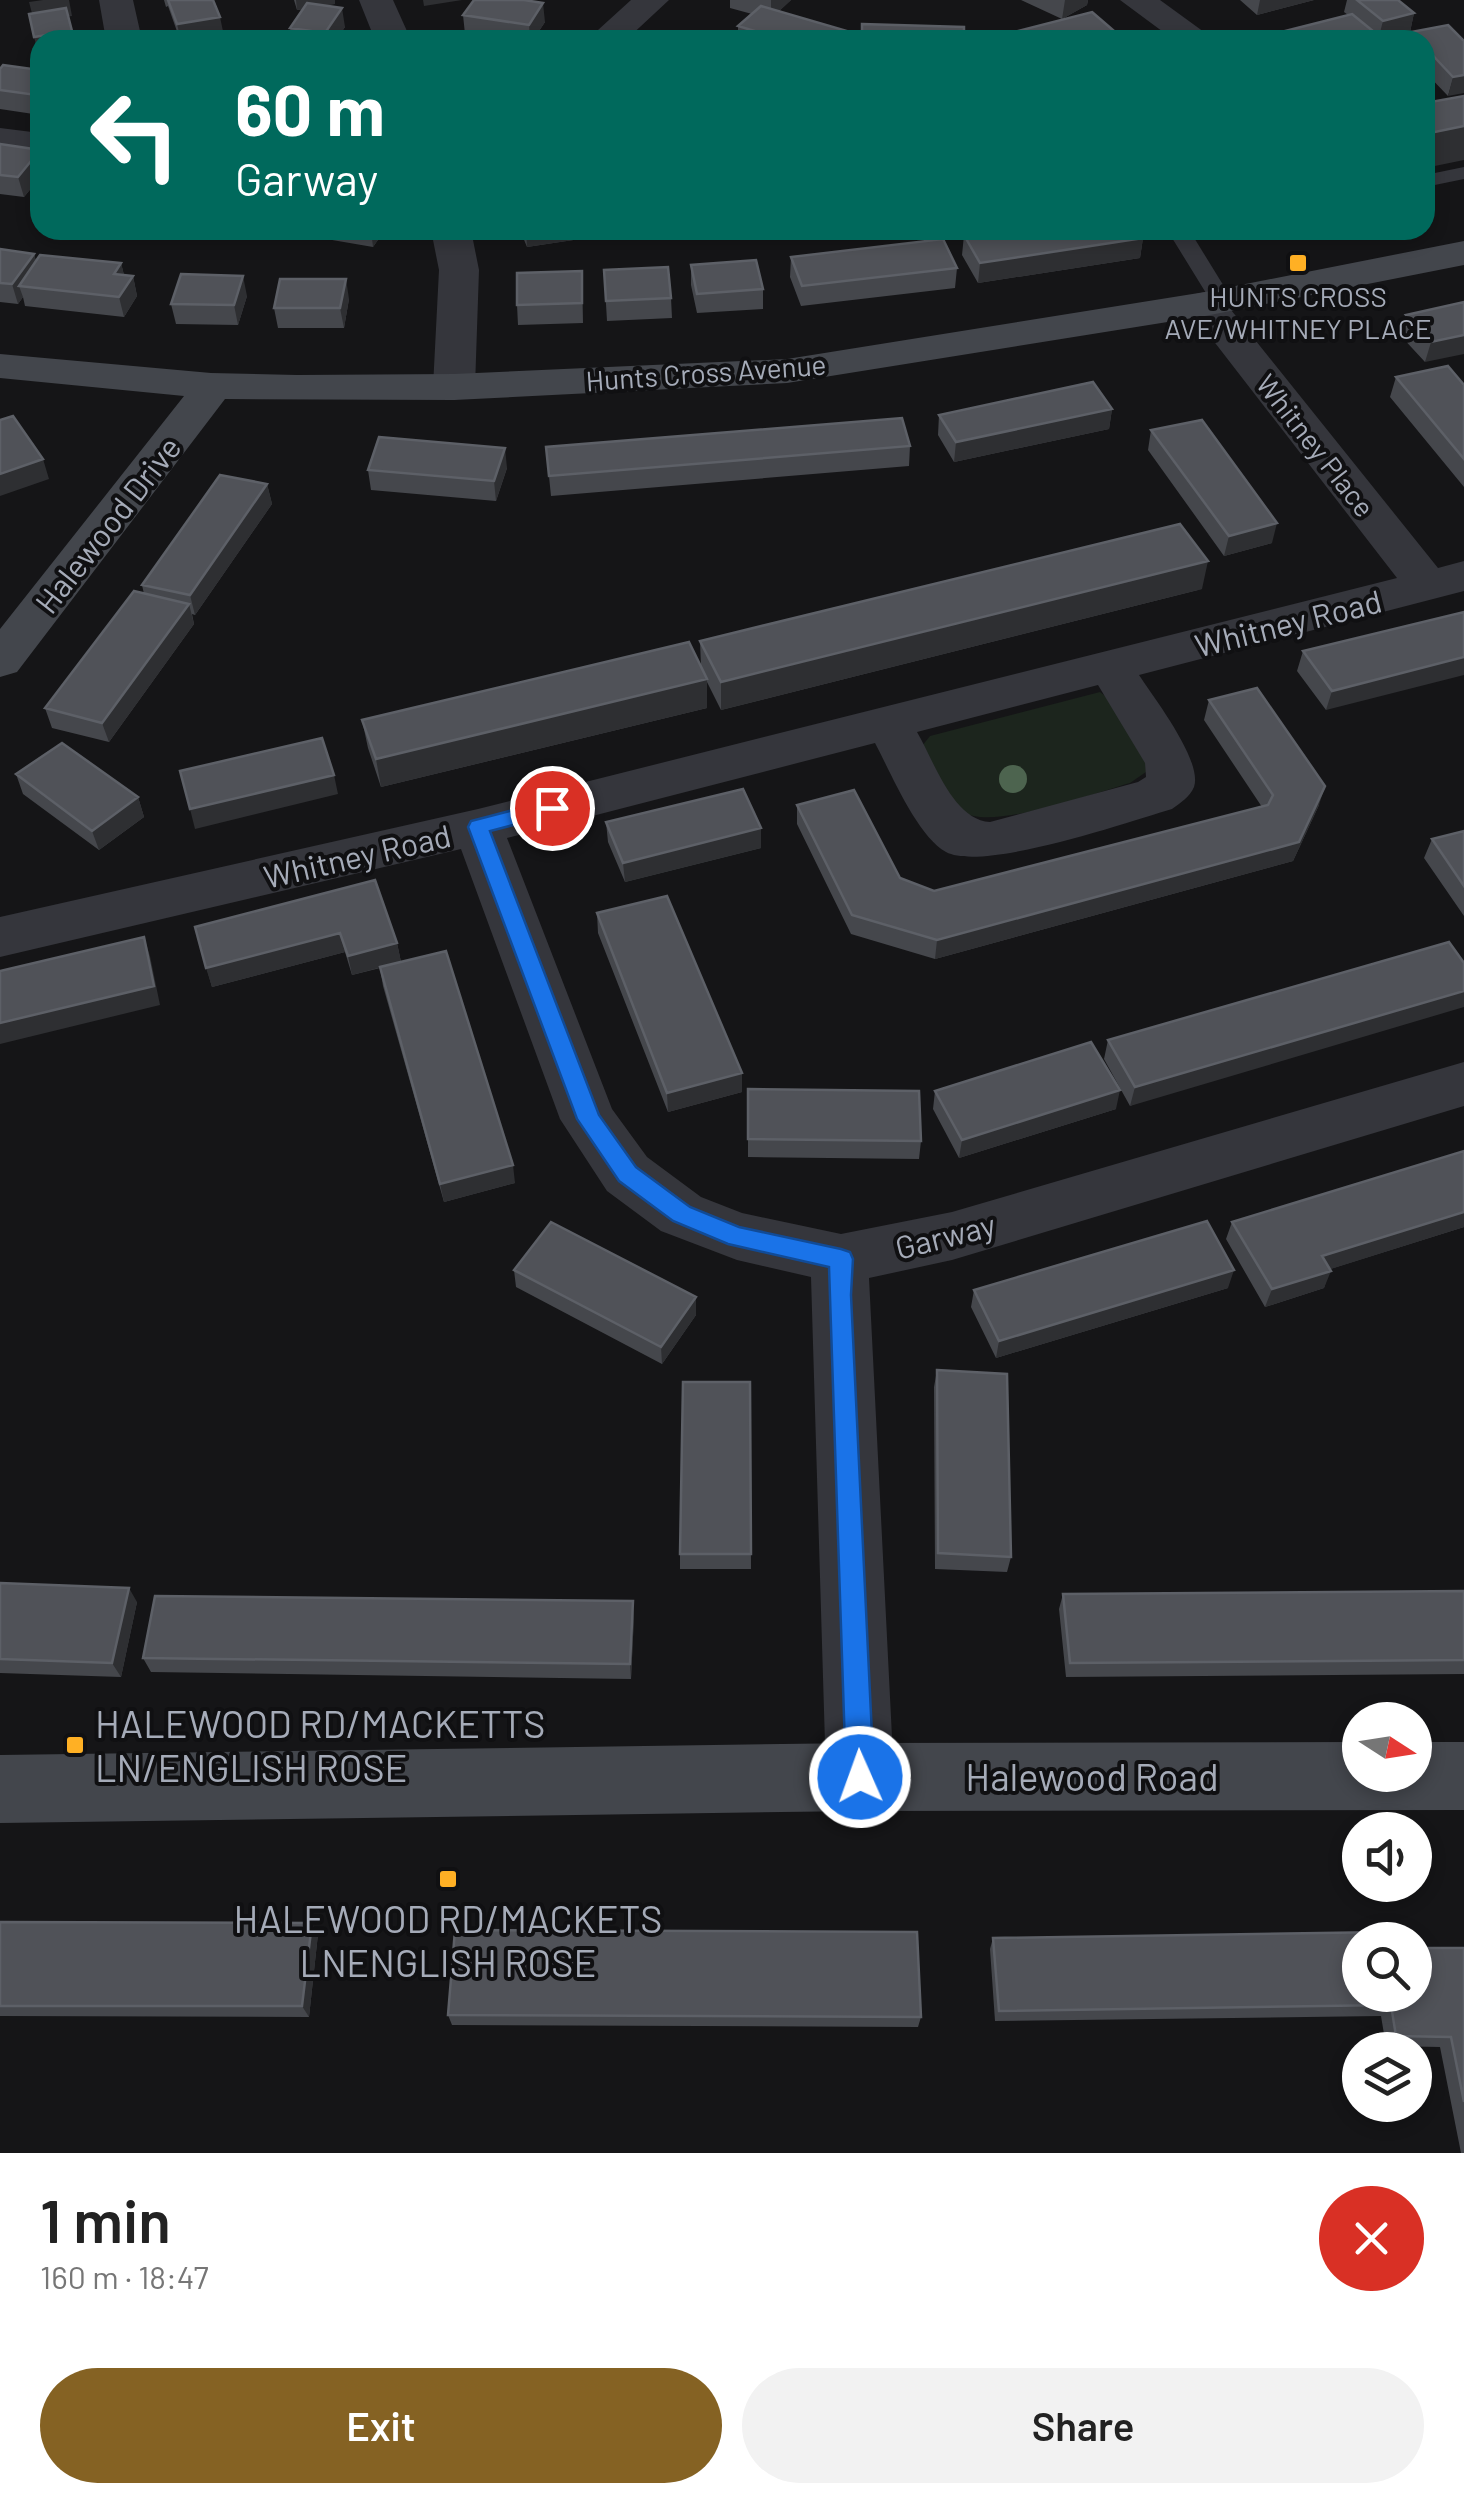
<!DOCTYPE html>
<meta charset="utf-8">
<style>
:root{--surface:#fff;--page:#f2f2f2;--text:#222;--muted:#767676;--accent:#856223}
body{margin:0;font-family:Barlow,sans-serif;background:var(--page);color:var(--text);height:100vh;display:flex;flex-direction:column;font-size:38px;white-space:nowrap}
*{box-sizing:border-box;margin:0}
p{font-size:32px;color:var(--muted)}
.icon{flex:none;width:55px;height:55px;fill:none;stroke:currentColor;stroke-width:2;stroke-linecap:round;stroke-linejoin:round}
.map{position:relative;height:2153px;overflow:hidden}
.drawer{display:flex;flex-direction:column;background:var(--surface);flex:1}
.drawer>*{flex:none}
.banner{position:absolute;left:30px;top:30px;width:1405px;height:210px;border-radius:30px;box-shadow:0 5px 15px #0003;background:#00695c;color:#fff;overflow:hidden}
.needle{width:65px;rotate:102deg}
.buttons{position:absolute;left:1342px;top:1702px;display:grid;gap:20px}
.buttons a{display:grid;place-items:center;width:90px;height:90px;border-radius:50%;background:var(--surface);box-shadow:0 5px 15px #0003;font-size:50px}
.pin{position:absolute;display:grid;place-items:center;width:85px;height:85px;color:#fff;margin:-42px;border:5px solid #fff;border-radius:50%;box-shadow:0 2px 10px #0007}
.me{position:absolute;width:110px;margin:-55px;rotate:358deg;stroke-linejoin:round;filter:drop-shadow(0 0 8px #0008)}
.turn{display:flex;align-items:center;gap:35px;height:210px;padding:0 40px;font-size:45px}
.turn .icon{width:130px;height:130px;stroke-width:2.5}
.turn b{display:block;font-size:70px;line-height:85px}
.round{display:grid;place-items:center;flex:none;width:105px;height:105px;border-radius:52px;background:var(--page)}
.overview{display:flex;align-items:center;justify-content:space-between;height:170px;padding:0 40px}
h1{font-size:60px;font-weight:600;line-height:75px}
.primary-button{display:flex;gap:20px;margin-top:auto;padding:20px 40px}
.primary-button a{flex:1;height:115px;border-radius:60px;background:var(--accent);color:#fff;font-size:40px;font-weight:600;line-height:115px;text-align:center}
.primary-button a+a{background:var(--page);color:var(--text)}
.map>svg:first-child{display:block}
.green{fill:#1c251d}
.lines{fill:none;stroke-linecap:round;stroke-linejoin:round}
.lane{fill:#35363c;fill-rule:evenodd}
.street{fill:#35363c;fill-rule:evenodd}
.secondary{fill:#43464c;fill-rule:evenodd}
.tree{fill:#4d644f}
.wall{fill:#45474c}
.shaded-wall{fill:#2e2f32}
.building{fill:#505258;stroke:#5d6067;stroke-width:2.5}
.route{fill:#1a73e8;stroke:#114b97;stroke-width:2.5}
.poi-dot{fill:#ffb024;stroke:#101012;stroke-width:4}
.labels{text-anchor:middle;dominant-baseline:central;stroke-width:8;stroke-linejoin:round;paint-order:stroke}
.far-poi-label{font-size:28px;fill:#a5abb8;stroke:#101012}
.far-street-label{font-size:28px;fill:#a5abb8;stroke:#101012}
.street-label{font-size:32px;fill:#a5abb8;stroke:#101012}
.near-poi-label{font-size:38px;fill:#a5abb8;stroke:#101012;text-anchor:start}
.near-street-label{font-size:38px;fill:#a5abb8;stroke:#101012}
</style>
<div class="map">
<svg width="1464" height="2153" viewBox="0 0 1464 2153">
<rect width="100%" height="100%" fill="#151517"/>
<!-- green -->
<path class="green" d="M1100,692C1123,709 1146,743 1146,772L1130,783C1094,793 993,831 963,812C945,800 933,764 922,746L930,736Z"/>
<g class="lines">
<!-- lane -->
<path class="lane" d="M1464,167V179L1425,187V175Z
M1171,230H1204L1193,236L1233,301L1230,306H1214L1169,233Z"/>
<!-- street -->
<path class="street" d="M99,0H133L142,40H106Z
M359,0H393L411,40H375Z
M631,0H669L626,40H587Z
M1120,0H1160L1215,40H1174Z
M0,128L40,133V155L0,150Z
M431,230H471L479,270L475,387L469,396L454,400L439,396L433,387L439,270Z
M1205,292L1219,295L1438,568L1464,561V591L1139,675C1154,698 1203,761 1194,787C1190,797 1180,803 1172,809C1128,822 983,872 946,852C917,836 891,773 875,743L507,838L612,1109L647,1157L701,1197L742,1213L841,1234L952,1212L1464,1062V1106L952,1260L869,1278L894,1777L884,1801L860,1811L836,1801L826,1777L811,1277L737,1260L661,1231L607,1191L560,1119L461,849L0,957V917L478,809L1397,578L1185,304L1191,295ZM1098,685L1145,763L1146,777L1138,782L990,822C953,820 934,761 917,732Z"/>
<!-- secondary -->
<path class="secondary" d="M1464,241V265L1205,316L787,383L454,400L225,399L17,672L0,677V629L184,396L0,378V354L211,373L297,375L454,374L787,359L1205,292Z
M1360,1742V1775H1415V1742H1464V1810L860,1811L0,1823V1755L860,1743Z"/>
</g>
<!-- trees -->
<circle class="tree" cx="1013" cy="779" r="14"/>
<!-- wall -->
<path class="wall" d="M164,0H213L224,36L202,40L179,37L168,6L166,7Z
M294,0H335V4L323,5L345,27L336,40H292L290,28L304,9L297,10Z
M730,0H791L779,11L847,40H738V26L752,14L730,8Z
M1021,0H1088L1087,5L1062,19Z
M1240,0H1314L1257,15Z
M1347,0H1398L1414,13L1410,32L1378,40L1373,36L1372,40H1250L1348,15L1344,12Z
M463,15L545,22L533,40H502L465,34Z
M1411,32L1464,41L1448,96L1425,72V40H1409Z
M0,69L40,70V115L0,109Z
M0,144L40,150V191L37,181L24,197L0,194Z
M259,230H294L291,235Z
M303,230H385L373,247L303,235Z
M520,230H579L580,239L527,247Z
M964,235L1143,238L1140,258L978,283L962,255Z
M0,249L34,254L36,261L121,263L124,275L133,276L137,296L124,317L25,306L23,297L18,304L0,302Z
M791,257L957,268L955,288L801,306L790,277Z
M691,265L763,289V309L697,313L691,285Z
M604,270L671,298L672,318L607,321Z
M582,271L583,323L518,325L517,305Z
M247,296L238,325L176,324L171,304Z
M349,299L344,328H278L274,308Z
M1464,302L1425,362L1400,335L1406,315Z
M1396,377L1464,385V487L1390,397Z
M1112,409L1109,429L954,462L938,435L939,415Z
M1151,430L1272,543L1224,556L1148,450Z
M910,446L909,466L551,496L546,447Z
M507,468L496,501L371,490L368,470Z
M267,484L272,504L195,615L192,614L194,624L109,742L52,728L45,708L144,594L142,585Z
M1202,589L721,710L707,682V708L381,787L368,748L362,720L701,666L700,641Z
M1464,612L1326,710L1297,671L1303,651Z
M1209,700L1319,805L1293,861L935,959L851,934L797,824V805L900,878L934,891L1262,807L1204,720Z
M16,774L138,797L144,817L99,850L23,794Z
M606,822L761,828V848L625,882L608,842Z
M1464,831V916L1424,858L1432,839Z
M597,913L742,1092L668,1112L598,933Z
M195,927L397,943L401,962L515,1183L444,1202L383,986L380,968L352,975L345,952L212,987Z
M1464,963L1130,1106L1104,1059L1108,1040Z
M748,1089L921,1141L919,1159L748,1157Z
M935,1091L1116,1109L959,1158L933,1109Z
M1464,1151V1227L1330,1269L1324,1288L1265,1307L1226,1239L1232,1222Z
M514,1270L696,1315L662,1364L516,1287Z
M1228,1288L996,1358L971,1307L974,1290Z
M937,1370L1011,1557L1007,1572L935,1569L934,1387Z
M750,1382L751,1569H680V1554Z
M0,1583L137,1602L121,1677L0,1673Z
M1464,1591V1674L1066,1677L1059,1609L1063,1594Z
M634,1616L631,1679L151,1672L143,1658Z
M0,1922L318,1934L309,2017L0,2016Z
M993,1938L1360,1995L1464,1948V2153H1461L1440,2047L1386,2046L1381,2016L995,2021L990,1949Z
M448,2015L921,2017L918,2027L452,2025Z"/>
<!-- shaded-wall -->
<path class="shaded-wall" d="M43,0H69L72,16L34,21L29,2Z
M296,0H335V4L297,10Z
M423,0H462L424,6Z
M771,0H791L771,19Z
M1065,0H1088L1087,5L1062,19Z
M1260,0H1314L1257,15Z
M543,3L545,22L533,40H530L529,25Z
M342,8L345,27L336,40H326L325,33Z
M1414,13L1410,32L1378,40L1383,21Z
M220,17L224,36L201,40H181L177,24Z
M72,31L74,40H40L39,56L34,37Z
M847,31V40H837Z
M1114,31L1113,40H1081Z
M1374,32L1372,40H1342Z
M1464,75V93L1448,96L1453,77Z
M40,90V111L36,95Z
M1464,126V160L1425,168V134Z
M40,150V172L34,171L37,181L24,197L18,177Z
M371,230H385L373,247Z
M526,230H579L580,239L527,247Z
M1143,238L1140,258L978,283L980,263Z
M34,254L39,274L19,286L23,297L18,304L12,284Z
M121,263L126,283L114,274Z
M133,276L137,296L124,317L119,297Z
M243,276L247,296L238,325L234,305Z
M346,279L349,299L344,328L340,308Z
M1464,335V354L1425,362L1431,342Z
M1112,409L1109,429L954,462L956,442Z
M505,448L507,468L496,501L494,481Z
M43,459L49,479L0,496V474Z
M267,484L272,504L195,615L190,595Z
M1277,523L1272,543L1224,556L1229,536Z
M1208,561L1202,589L721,710V682Z
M189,604L194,624L109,742L102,723Z
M1464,657V675L1326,710L1332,691Z
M707,679V708L381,787L376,759Z
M334,775L338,794L195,829L190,809Z
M1325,786L1319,805L1293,861L935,959L937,940Z
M138,797L144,817L99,850L92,831Z
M761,828V848L625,882L623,863Z
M340,933L345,952L212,987L206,968Z
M144,937L150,956L160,1005L0,1044V1023Z
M397,943L401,962L352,975L348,956Z
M1464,991V1007L1130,1106L1135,1087Z
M742,1073V1092L668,1112L667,1093Z
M1120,1090L1116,1109L959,1158L962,1140Z
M513,1165L515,1183L444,1202L440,1184Z
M1464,1212V1227L1315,1274L1322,1256Z
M1234,1270L1228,1288L996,1358L999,1341Z
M1331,1271L1324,1288L1265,1307L1272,1289Z
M696,1297V1315L662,1364L661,1347Z
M129,1588L137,1602L121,1677L112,1663Z
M633,1601L634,1616L631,1679L630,1664Z
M312,1923L318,1934L309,2017L302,2006Z"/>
<!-- building -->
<path class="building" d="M168,0H213L220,17L177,24Z
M474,0H524L543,3L529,25L463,15Z
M1357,0H1398L1414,13L1383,21Z
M307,3L342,8L325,33L290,28Z
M761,6L847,31L837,40H784L738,26Z
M66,8L72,31L34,37L29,14Z
M1092,12L1114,31L1081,40H983Z
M1352,14L1374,32L1342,40H1250Z
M862,24L964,27V40H862Z
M1448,25L1464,41V75L1453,77L1425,47V40H1418L1411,32Z
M164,35L204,40H160Z
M3,65L40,70V90L36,95L0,90V69Z
M1464,96V126L1425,134V103Z
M0,144L40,150L18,177L0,175Z
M995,230H1138L1143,238L980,263L964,235Z
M943,239L957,268L802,286L791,257Z
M0,249L34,254L12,284L0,283Z
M40,255L121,263L114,274L133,276L119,297L19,286Z
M756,260L763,289L697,294L691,265Z
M668,267L671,298L606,301L604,270Z
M582,271V303L517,305V273Z
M181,274L243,276L234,305L171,304Z
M280,279H346L340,308H274Z
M1464,302V335L1431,342L1406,315Z
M1448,366L1464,385V459L1396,377Z
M1093,382L1112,409L956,442L939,415Z
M13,416L43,459L0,474V420Z
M902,418L910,446L549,476L546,447Z
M1202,420L1277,523L1229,536L1151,430Z
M379,437L505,448L494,481L368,470Z
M220,475L267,484L190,595L142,585Z
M1180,524L1208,561L721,682L700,641Z
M134,591L189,604L102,723L45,708Z
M1464,612V657L1332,691L1303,651Z
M689,642L707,679L376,759L362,720Z
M1257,688L1325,786L1299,842L937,940L852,915L797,805L854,790L900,878L934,891L1268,805L1273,795L1209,700Z
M322,738L334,775L190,809L180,771Z
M62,743L138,797L92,831L16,774Z
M743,789L761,828L623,863L606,822Z
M1464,831V886L1432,839Z
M375,880L397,943L348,956L340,933L206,968L195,927Z
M667,896L742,1073L667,1093L597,913Z
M144,937L154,986L0,1023V971Z
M1449,942L1464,963V991L1135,1087L1108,1040Z
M446,951L513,1165L440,1184L380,967Z
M1091,1042L1120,1090L962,1140L935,1091Z
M748,1089L919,1091L921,1141L748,1139Z
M1464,1151V1212L1322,1256L1331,1271L1272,1289L1232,1222Z
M1207,1221L1234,1270L999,1341L974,1290Z
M551,1222L696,1297L661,1347L514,1270Z
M937,1370L1007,1374L1011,1557L938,1553Z
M683,1382H750L751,1554H680Z
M0,1583L129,1588L112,1663L0,1659Z
M1464,1591V1660L1070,1663L1063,1594Z
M155,1596L633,1601L630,1664L143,1658Z
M0,1922L312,1923L302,2006H0Z
M455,1930L917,1932L921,2017L448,2015Z
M1387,1932L1388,1940H1360V1995H1415V1948H1464V2102L1451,2037L1396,2036L1391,2005L999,2011L993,1938Z"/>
<!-- route -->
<path class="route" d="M552,800L563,808L560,813L490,831L599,1115L636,1167L690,1207L739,1227L841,1249L850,1252L853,1259L851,1295L874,1777L870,1787L860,1791L850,1787L846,1777L829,1267L728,1244L673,1221L619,1181L577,1119L468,827L471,821Z"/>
<!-- markers -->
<g class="poi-dot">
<rect x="1288" y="253" width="20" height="20" rx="5"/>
<rect x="65" y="1735" width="20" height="20" rx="5"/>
<rect x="438" y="1869" width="20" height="20" rx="5"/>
</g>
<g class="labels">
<!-- far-poi labels -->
<g class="far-poi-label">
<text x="1298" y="296">HUNTS CROSS<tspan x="1298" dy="32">AVE/WHITNEY PLACE</tspan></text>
</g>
<!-- far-street labels -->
<g class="far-street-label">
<text transform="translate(706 372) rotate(-4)">Hunts Cross Avenue</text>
<text transform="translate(1316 445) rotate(52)">Whitney Place</text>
</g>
<!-- street labels -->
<g class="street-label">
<text transform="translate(107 524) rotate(-52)">Halewood Drive</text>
<text transform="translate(1288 622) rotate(-14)">Whitney Road</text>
<text transform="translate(357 855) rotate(-13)">Whitney Road</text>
<text transform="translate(945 1235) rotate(-14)">Garway</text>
</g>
<!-- near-poi labels -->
<g class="near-poi-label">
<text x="95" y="1723">HALEWOOD RD/MACKETTS<tspan x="95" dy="44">LN/ENGLISH ROSE</tspan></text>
<text x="448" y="1918" text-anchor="middle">HALEWOOD RD/MACKETS<tspan x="448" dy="44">LNENGLISH ROSE</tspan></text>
</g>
<!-- near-street labels -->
<g class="near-street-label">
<text x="1092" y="1776">Halewood Road</text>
</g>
</g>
</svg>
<div class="buttons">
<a><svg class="needle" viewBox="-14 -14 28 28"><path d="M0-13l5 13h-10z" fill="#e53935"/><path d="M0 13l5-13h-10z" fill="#767676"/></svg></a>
<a><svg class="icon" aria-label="sound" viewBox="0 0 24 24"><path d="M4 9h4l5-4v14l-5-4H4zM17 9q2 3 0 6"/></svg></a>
<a><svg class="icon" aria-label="search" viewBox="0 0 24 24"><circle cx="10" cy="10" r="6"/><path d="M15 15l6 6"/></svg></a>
<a><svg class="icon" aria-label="layers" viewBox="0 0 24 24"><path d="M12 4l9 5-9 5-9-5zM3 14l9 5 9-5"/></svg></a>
</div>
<div class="pin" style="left:552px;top:808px;background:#d93025"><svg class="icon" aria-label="arrive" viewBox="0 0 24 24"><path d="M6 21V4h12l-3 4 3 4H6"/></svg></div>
<svg class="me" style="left:860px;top:1777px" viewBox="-20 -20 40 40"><circle r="17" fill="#1a73e8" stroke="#fff" stroke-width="3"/><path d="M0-11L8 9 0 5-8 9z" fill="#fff"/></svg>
<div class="banner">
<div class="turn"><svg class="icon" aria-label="left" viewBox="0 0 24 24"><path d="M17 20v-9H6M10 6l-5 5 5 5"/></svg><div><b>60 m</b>Garway</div></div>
</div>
</div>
<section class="drawer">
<div class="overview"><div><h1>1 min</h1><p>160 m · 18:47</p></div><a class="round" style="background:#d93025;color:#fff"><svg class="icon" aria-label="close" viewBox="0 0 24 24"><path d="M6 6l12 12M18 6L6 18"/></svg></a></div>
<div class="primary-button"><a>Exit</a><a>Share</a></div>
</section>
